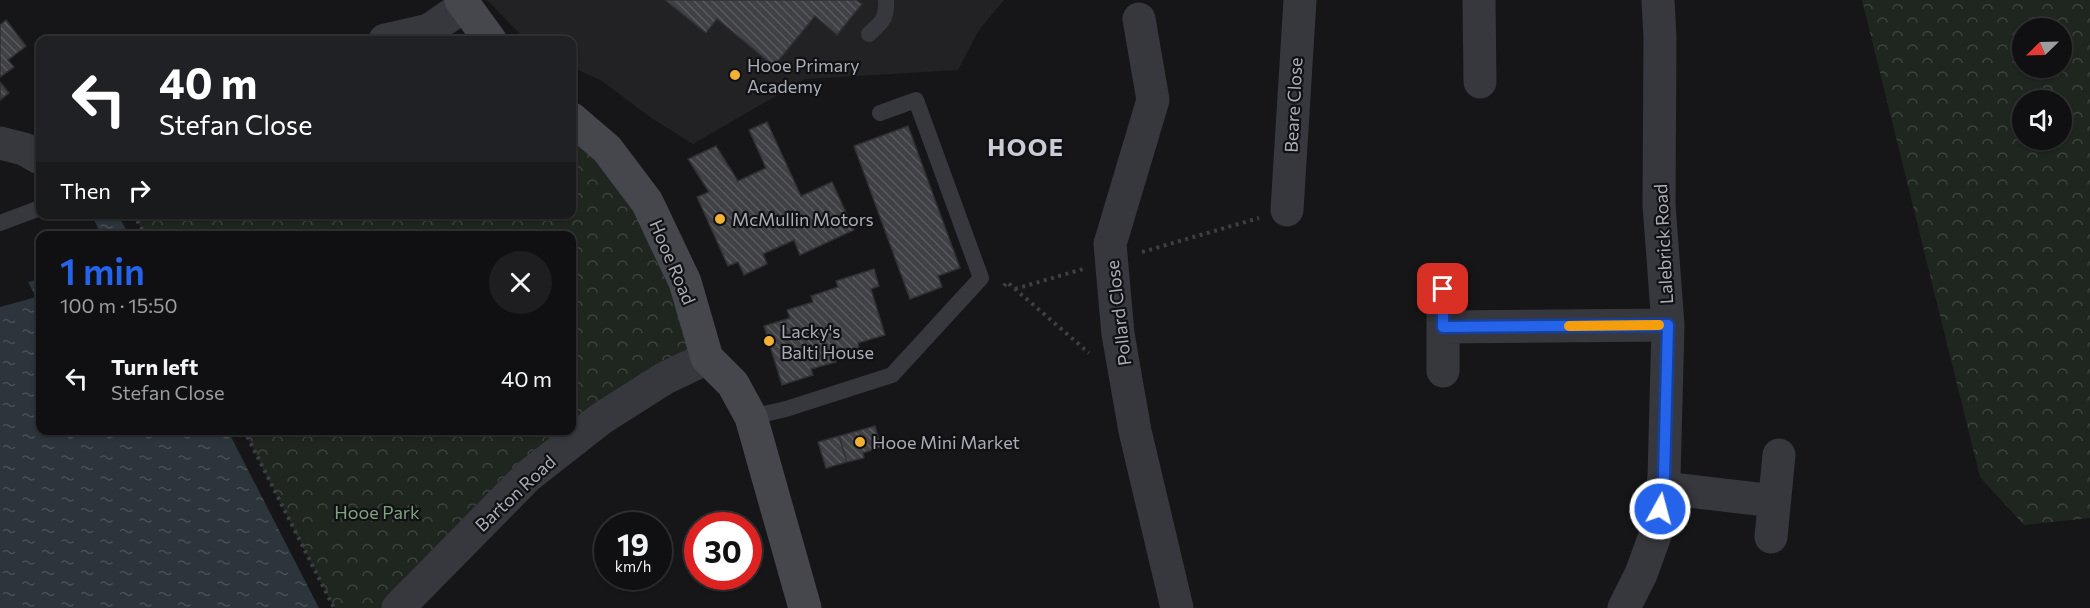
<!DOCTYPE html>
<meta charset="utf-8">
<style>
:root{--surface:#101012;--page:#1e1e20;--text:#f1f3f6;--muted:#9c9d9f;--line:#303032;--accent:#2563eb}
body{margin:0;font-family:Commissioner,sans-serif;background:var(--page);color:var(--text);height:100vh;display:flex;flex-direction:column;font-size:22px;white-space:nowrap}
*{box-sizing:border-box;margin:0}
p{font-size:20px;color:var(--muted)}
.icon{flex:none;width:33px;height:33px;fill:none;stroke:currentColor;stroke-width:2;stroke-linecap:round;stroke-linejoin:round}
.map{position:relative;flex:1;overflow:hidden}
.panel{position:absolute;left:36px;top:231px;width:540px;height:204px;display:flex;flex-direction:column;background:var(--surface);border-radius:12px;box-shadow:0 2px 4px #0004,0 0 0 2px var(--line)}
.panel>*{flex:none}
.top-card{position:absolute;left:36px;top:36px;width:540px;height:183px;border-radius:12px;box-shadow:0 2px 4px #0004,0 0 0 2px var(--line);background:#202124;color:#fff;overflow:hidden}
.needle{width:39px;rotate:247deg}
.controls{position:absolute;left:2012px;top:18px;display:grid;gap:12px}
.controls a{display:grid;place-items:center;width:60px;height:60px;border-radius:50%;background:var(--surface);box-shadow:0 2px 4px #0004,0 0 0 2px var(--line);font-size:30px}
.speed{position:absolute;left:594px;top:512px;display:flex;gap:12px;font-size:30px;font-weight:700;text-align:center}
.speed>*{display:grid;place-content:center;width:78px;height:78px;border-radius:50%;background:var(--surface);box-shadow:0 2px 4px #0004,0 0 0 2px var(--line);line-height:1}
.speed small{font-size:15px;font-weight:400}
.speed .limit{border:9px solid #d22;background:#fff;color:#111}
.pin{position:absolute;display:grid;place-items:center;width:51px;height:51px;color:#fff;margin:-26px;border-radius:12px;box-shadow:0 3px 9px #0006}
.me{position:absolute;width:66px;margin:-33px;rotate:7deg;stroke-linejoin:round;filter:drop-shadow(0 0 4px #0008)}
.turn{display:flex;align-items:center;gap:21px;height:126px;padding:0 24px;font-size:27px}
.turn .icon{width:78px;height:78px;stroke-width:2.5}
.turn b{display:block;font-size:42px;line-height:51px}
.then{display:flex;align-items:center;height:57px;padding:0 24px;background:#0003;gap:12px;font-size:22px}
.round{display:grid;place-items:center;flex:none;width:63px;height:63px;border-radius:32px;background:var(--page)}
.head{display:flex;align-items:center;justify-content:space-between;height:102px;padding:0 24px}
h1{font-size:36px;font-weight:600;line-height:45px;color:var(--accent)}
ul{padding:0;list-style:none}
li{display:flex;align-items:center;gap:18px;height:90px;padding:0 24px}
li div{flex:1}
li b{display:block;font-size:22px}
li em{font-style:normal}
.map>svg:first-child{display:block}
.built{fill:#222225}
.forest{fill:url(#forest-crowns);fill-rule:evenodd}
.water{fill:url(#water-ripples)}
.building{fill:url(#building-back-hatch);stroke:#303034;stroke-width:1.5}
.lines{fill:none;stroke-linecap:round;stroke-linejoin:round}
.path{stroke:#3d3f44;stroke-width:4;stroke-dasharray:3 4.5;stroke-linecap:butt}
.lane{stroke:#37383d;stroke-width:16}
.street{stroke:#37383d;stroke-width:33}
.secondary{stroke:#45474d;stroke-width:33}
.route-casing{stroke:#184099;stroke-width:15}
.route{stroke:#2563eb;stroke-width:10}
.slow{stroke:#f59e0b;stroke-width:10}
.poi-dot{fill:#f2b134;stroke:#111113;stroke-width:2}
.labels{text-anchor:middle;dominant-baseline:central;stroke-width:4.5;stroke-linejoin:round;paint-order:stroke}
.poi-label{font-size:18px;fill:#a8adb8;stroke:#111113;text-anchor:start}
.street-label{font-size:18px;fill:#a8adb8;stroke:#111113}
.park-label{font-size:18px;fill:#7fa381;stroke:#111113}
.district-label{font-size:24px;font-weight:bold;letter-spacing:1.5px;fill:#c9ccd4;stroke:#111113}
</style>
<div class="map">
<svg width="2090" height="608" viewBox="0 0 2090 608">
<defs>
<pattern id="forest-crowns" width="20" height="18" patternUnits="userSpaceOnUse" patternTransform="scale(1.5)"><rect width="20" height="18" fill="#1e261f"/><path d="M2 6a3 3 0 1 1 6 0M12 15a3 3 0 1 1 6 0" fill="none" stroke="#3c433d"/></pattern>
<pattern id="water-ripples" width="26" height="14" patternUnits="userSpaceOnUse" patternTransform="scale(1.5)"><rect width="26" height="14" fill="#2c353c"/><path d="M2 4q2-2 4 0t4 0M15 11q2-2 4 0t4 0" fill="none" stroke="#485056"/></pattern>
<pattern id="building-back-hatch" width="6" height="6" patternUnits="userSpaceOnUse" patternTransform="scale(1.5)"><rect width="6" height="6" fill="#404145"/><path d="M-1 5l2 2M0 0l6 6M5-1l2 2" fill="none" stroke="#595a5e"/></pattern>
</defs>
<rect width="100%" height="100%" fill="#161618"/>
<!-- built -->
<path class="built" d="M487,0H1004L979,30L958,70L805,79L693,144L653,119L602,81L572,67V40H526Z"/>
<!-- forest -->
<path class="forest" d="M1862,0H2090V518L2024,525L1980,477ZM2022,28H2061V68H2022ZM2022,100H2061V140H2022Z
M572,119L607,149L707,358L665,378L396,608H334L244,431L572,430V236H145L134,215L572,214Z"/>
<!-- water -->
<path class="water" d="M92,215H118L129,235H101Z
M40,279V430L228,431L319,608H0V307L36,297L28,282Z"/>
<!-- building -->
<path class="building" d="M665,0H856L862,4L837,35L815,16L774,66L717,19L706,33Z
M6,20L26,46L8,60L14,67L0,77V25Z
M0,82L9,93L0,100Z
M767,122L801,196L832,182L854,230L800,255L794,240L763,254L767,264L744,275L738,262L728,266L697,197L709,192L688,159L716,146L738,181L766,168L749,130Z
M908,126L960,268L938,276L942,287L910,299L854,146Z
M874,269L879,286L871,289L885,335L858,343L859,348L834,355L836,362L811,369L813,375L782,385L764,326L790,318L787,310L813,302L811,296L838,287L836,281Z
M875,426L881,447L863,453L864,458L847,462L839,436Z
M839,436L847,462L826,468L818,442Z"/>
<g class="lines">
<!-- path -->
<path class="path" d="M134,214L145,236
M1142,252L1259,218
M1004,286L1007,282L1089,353
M1015,289L1083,269
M244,430L334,608"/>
<!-- lane -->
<path class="lane" d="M869,34C882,22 887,19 886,0
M0,223L40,208
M751,417L786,409L892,375L981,278L916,100L880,113"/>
<!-- street -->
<path class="street" d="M1479,0L1480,82
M1139,19L1153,100L1110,244L1118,334L1135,431L1177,608
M385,40L429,30L464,6
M0,143L24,149L40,158
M1287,210L1300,0
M1443,327L1668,325
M1443,371V289
M1663,488L1774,501
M1771,537L1779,455
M398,608L528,476L602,418L665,378L707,358
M1624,608L1641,574L1657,530L1664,477L1668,325L1659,205L1660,38L1658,0"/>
<!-- secondary -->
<path class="secondary" d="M461,0L490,40
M572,119L607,149L647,202L685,282L707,358L733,384L751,417L805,608"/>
</g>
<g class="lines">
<!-- route casing -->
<g class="route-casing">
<path id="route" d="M1443,289V327L1668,325L1664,477L1660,509"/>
</g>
<!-- route -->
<use href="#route" class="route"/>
<!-- slow -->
<path class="slow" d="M1569,326L1659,325"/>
</g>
<!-- markers -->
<g class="poi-dot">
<circle cx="735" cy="75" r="6"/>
<circle cx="720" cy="219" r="6"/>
<circle cx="769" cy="341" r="6"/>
<circle cx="860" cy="442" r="6"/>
</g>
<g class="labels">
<!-- poi labels -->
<g class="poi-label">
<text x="747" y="65">Hooe Primary<tspan x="747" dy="21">Academy</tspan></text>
<text x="732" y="219">McMullin Motors</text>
<text x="781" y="331">Lacky's<tspan x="781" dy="21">Balti House</tspan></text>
<text x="872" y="442">Hooe Mini Market</text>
</g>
<!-- street labels -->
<g class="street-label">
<text transform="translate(1293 105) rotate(-87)">Beare Close</text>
<text transform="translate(1663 244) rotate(-93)">Lalebrick Road</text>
<text transform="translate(673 262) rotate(67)">Hooe Road</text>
<text transform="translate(1118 313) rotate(-97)">Pollard Close</text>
<text transform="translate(515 493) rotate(-43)">Barton Road</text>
</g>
<!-- park labels -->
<g class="park-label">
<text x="377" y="512">Hooe Park</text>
</g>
<!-- district labels -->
<g class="district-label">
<text x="1026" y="146">HOOE</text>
</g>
</g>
</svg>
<div class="controls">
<a><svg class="needle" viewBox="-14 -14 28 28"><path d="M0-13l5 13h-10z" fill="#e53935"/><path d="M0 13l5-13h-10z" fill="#9c9d9f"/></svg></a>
<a><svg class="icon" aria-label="sound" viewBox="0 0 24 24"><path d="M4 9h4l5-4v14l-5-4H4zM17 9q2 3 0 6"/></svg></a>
</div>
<div class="speed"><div>19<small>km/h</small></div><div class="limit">30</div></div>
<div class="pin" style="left:1443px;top:289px;background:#d93025"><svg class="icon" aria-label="arrive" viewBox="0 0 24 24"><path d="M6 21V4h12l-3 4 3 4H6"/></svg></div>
<svg class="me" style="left:1660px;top:509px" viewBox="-20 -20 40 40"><circle r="17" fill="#2563eb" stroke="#fff" stroke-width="3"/><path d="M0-11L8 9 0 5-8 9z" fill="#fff"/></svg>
<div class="top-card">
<div class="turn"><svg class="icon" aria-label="left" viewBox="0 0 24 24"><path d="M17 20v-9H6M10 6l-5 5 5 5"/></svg><div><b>40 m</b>Stefan Close</div></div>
<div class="then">Then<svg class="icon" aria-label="right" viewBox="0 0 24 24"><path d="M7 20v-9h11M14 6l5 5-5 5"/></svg></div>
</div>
<section class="panel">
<div class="head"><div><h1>1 min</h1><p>100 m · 15:50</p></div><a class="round"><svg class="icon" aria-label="close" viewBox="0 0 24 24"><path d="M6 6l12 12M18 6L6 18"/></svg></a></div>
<ul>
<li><svg class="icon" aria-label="left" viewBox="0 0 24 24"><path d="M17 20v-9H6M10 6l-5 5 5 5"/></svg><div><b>Turn left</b><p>Stefan Close</p></div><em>40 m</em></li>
</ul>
</section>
</div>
